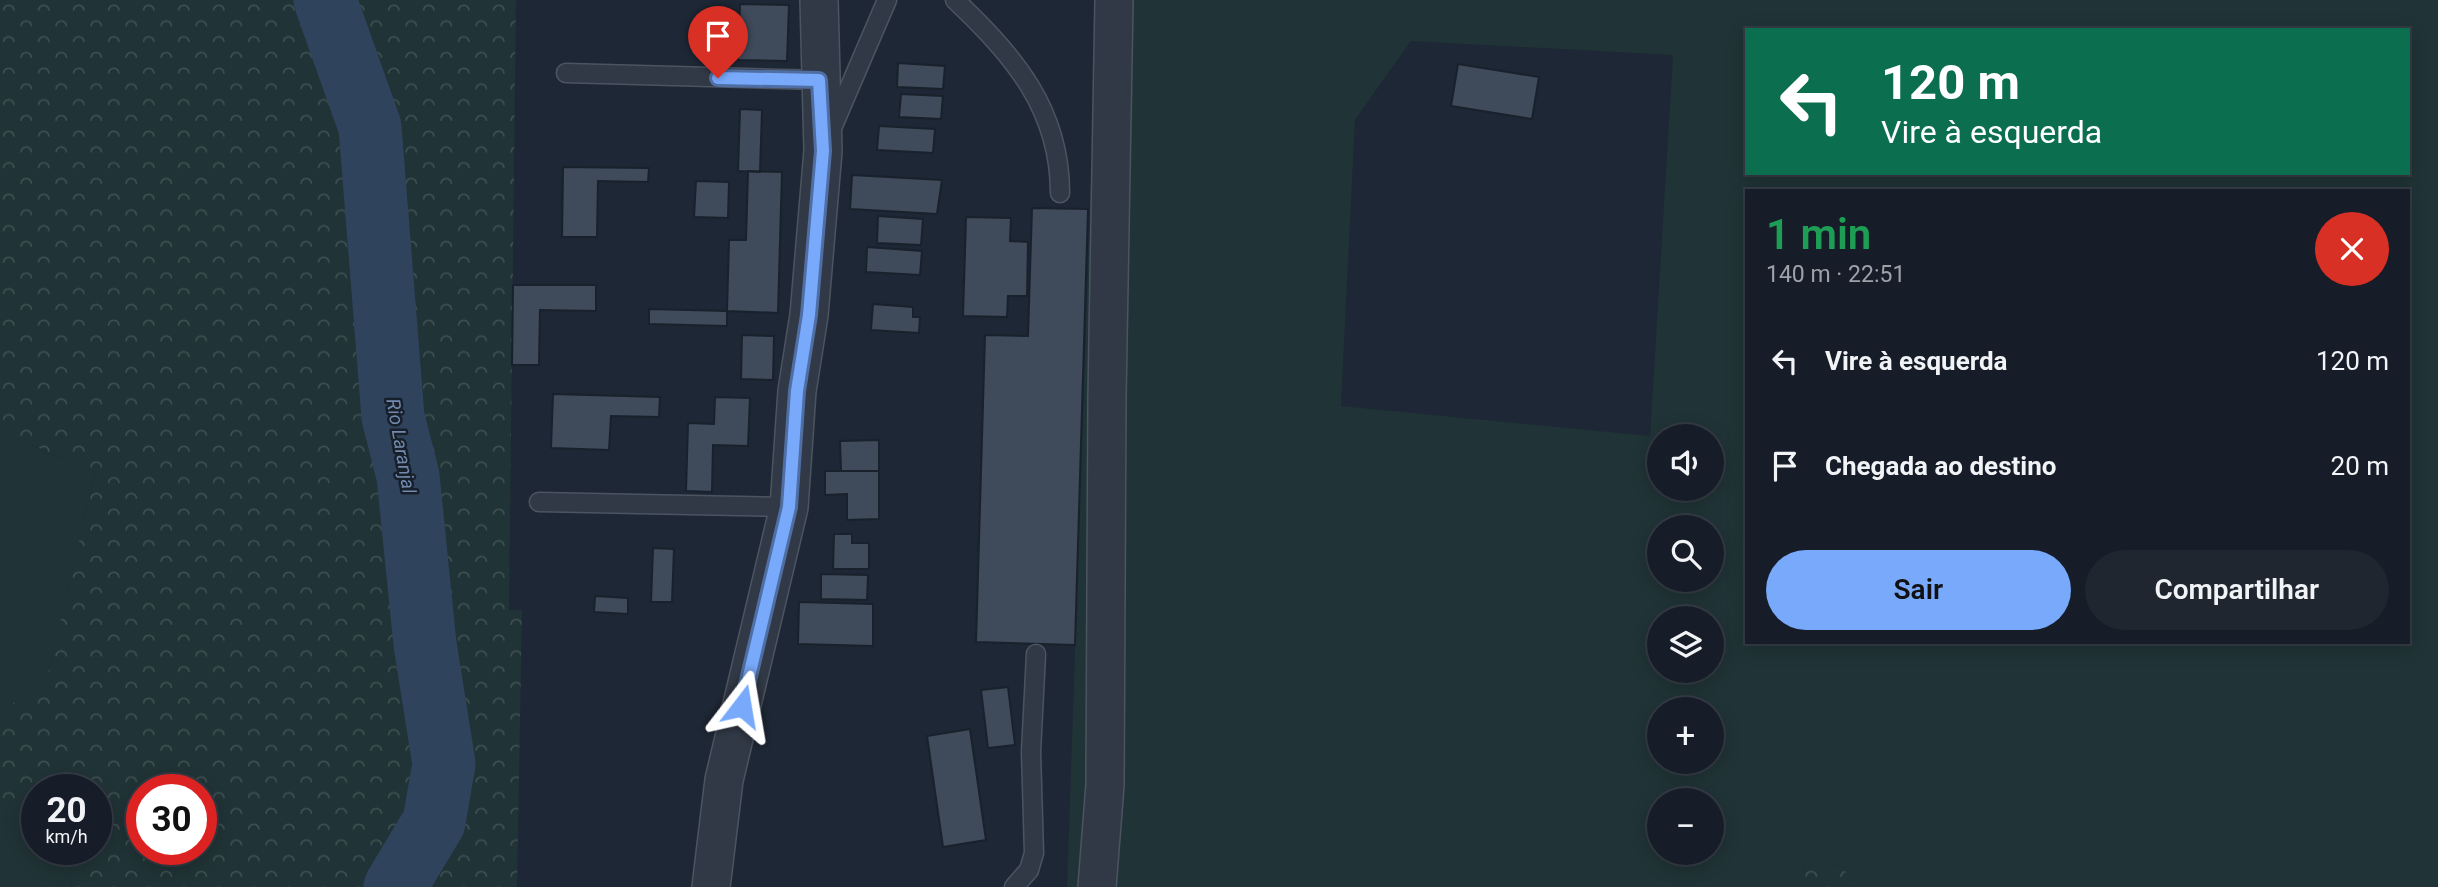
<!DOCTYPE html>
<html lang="pt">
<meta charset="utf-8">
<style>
:root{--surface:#161d28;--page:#1f2630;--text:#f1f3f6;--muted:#9ea2a8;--line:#353b45;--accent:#79a9fb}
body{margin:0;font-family:Roboto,sans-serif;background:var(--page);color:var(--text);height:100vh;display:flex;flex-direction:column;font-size:26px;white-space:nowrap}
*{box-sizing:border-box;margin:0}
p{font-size:23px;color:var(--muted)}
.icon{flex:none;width:38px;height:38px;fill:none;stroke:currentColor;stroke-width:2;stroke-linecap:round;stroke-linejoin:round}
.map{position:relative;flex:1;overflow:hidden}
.side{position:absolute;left:1745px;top:189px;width:665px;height:455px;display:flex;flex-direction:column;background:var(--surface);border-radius:0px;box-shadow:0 4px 18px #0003,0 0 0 2px var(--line)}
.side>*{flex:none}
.top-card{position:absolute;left:1745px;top:28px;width:665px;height:147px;border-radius:0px;box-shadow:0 4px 18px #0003,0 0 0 2px var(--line);background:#0b6e4f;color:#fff;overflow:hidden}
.fabs{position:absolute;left:1647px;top:424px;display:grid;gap:14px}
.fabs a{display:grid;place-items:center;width:77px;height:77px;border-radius:50%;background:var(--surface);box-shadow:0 4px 18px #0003,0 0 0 2px var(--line);font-size:35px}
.speed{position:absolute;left:21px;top:774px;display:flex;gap:14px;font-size:35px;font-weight:700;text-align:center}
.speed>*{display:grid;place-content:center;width:91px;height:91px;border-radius:50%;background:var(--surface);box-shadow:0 4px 18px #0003,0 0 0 2px var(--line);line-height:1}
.speed small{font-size:18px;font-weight:400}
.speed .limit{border:10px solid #d22;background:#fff;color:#111}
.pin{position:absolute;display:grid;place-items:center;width:60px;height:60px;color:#fff;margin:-72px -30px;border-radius:50% 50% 50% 0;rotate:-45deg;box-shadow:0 0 7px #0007}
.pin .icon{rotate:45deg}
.me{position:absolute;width:77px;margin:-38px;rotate:14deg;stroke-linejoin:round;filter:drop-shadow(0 0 5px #0008)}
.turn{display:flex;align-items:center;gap:24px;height:147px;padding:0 21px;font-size:32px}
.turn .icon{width:91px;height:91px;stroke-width:2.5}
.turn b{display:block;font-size:49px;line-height:60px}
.round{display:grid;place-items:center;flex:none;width:74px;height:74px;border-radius:37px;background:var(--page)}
.summary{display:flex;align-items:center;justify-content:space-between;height:119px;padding:0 21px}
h1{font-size:42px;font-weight:600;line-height:52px;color:#1e9e55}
.button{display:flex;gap:14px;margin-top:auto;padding:14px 21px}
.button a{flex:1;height:80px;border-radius:42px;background:var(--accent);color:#111;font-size:28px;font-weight:600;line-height:80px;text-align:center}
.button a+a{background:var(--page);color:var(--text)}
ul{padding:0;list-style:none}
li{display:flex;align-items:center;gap:21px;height:105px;padding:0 21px}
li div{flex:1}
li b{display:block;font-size:26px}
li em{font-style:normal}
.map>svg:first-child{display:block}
.green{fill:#203336;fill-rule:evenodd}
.forest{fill:url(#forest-crowns);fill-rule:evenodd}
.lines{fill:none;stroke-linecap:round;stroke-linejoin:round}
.river{stroke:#30435d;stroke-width:63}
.building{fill:#3f4a5a;stroke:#19212c;stroke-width:2}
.service-casing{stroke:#4c5461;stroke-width:21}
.minor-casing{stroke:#4c5461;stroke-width:40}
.service{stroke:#313946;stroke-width:18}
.minor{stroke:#313946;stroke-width:37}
.route-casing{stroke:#4f6ea3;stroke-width:18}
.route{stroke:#79a9fb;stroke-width:12}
.labels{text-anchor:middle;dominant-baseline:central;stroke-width:5;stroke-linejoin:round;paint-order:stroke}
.water-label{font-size:19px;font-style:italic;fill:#728aad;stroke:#171f2a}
</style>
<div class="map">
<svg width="2438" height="887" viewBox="0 0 2438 887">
<defs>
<pattern id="forest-crowns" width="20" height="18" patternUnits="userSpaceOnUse" patternTransform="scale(1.75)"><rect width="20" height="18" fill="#203336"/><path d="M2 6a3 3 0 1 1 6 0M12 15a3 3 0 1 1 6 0" fill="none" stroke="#3e4e51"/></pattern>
</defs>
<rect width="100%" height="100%" fill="#1e2735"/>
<!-- green -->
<path class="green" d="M1097,0H2438V887H1859L1840,865L1804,862L1806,887H1067ZM1746,30H2408V173H1746ZM1411,41L1673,55L1650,436L1341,406L1355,120ZM1746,191H2408V642H1746ZM1659,436H1712V488H1659ZM1659,527H1712V579H1659ZM1659,618H1712V670H1659ZM1659,709H1712V761H1659ZM1659,800H1712V852H1659Z
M0,431L95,473L44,692L0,708Z
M0,818L37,837V849H59L68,854L72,887H0Z"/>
<!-- forest -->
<path class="forest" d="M0,0H516L509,610H522L517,887H72L68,854L59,849H96V789H37V837L0,818V708L44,691L95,473L0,431ZM142,789H201V849H142Z
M1804,861L1840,865L1859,887H1806Z"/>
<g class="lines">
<!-- river -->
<path class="river" d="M325,0L370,127L393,417L408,476L425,644L444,764L434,822L395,887"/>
</g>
<!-- building -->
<path class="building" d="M740,4L789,5L787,61L738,60Z
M898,63L945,66L943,89L897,87Z
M1458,64L1539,77L1532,119L1451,106Z
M901,94L943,96L941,119L899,117Z
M740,109L762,110L760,172L738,171Z
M879,126L935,129L933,153L877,150Z
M563,167L649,168L648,182L598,181L597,237H562Z
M748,171L782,172L778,313L727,311L729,240H746Z
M852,175L942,180L937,214L850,209Z
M696,181L729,182L728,218L694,217Z
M1032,208L1088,209L1075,645L976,642L985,335L1028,336Z
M878,216L923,219L921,245L877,243Z
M966,217L1011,218L1010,241L1028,242L1027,296H1008L1007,317L963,316Z
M867,247L922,251L920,275L866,272Z
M513,285H596V311L540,310L539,365H512Z
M873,304L913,307V317H920L919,333L871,330Z
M649,309L727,311V326L649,324Z
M742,335L774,336L773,380L741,379Z
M553,394L660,397L659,417L611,416L609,450L551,448Z
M715,397L750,398L748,446L713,445L712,492L686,491L688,423L714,424Z
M879,440V471H841L840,441Z
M825,471H879V519L847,520V494L825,495Z
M834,534H852V543H869V569H833Z
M653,548L674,549L672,602H651Z
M821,574L868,575L867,600L821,599Z
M595,596L628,598V614L594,612Z
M799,602L873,604V646L798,644Z
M1008,687L1015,745L988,748L981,690Z
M970,729L986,840L943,847L927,736Z"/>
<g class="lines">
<!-- service casing -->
<g class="service-casing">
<path id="service" d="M955,0C1014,56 1060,109 1060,193
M566,73L819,80
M832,128L887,0
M539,502L789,507
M1014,887L1029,870L1034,853L1031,752L1036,654"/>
</g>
<!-- minor casing -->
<g class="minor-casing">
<path id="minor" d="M711,887L724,780L789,507L797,391L809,315L823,151L819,0
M1097,887L1105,785L1107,397L1114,0"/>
</g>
<!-- service -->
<use href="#service" class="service"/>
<!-- minor -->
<use href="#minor" class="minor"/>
</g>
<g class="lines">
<!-- route casing -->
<g class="route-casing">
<path id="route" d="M718,78L819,80L823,151L809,315L797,391L789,507L742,706"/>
</g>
<!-- route -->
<use href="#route" class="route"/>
</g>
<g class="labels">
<!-- water labels -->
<g class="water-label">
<text transform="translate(401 446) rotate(80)">Rio Laranjal</text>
</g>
</g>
</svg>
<div class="fabs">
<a><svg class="icon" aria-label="sound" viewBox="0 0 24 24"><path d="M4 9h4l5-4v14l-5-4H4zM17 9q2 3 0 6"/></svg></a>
<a><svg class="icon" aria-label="search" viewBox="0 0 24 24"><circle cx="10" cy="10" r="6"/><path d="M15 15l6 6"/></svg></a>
<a><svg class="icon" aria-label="layers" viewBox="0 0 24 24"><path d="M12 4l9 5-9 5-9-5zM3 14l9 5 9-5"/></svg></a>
<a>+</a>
<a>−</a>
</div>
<div class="speed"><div>20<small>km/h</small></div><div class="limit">30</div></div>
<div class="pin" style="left:718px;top:78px;background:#d93025"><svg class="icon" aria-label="arrive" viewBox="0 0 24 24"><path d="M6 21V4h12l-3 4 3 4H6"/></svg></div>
<svg class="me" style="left:742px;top:706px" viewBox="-20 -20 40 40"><path d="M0-17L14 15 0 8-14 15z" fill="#79a9fb" stroke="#fff" stroke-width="4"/></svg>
<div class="top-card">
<div class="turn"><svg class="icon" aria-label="left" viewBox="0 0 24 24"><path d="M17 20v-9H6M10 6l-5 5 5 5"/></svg><div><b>120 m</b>Vire à esquerda</div></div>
</div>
<section class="side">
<div class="summary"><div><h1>1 min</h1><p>140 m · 22:51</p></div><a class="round" style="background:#d93025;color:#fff"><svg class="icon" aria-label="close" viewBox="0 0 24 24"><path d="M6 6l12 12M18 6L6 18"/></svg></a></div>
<ul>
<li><svg class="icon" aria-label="left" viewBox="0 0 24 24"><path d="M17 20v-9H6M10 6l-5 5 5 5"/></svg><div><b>Vire à esquerda</b></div><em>120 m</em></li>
<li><svg class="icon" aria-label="arrive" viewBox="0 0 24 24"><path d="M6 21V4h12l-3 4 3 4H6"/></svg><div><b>Chegada ao destino</b></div><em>20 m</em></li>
</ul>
<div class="button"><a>Sair</a><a>Compartilhar</a></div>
</section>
</div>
